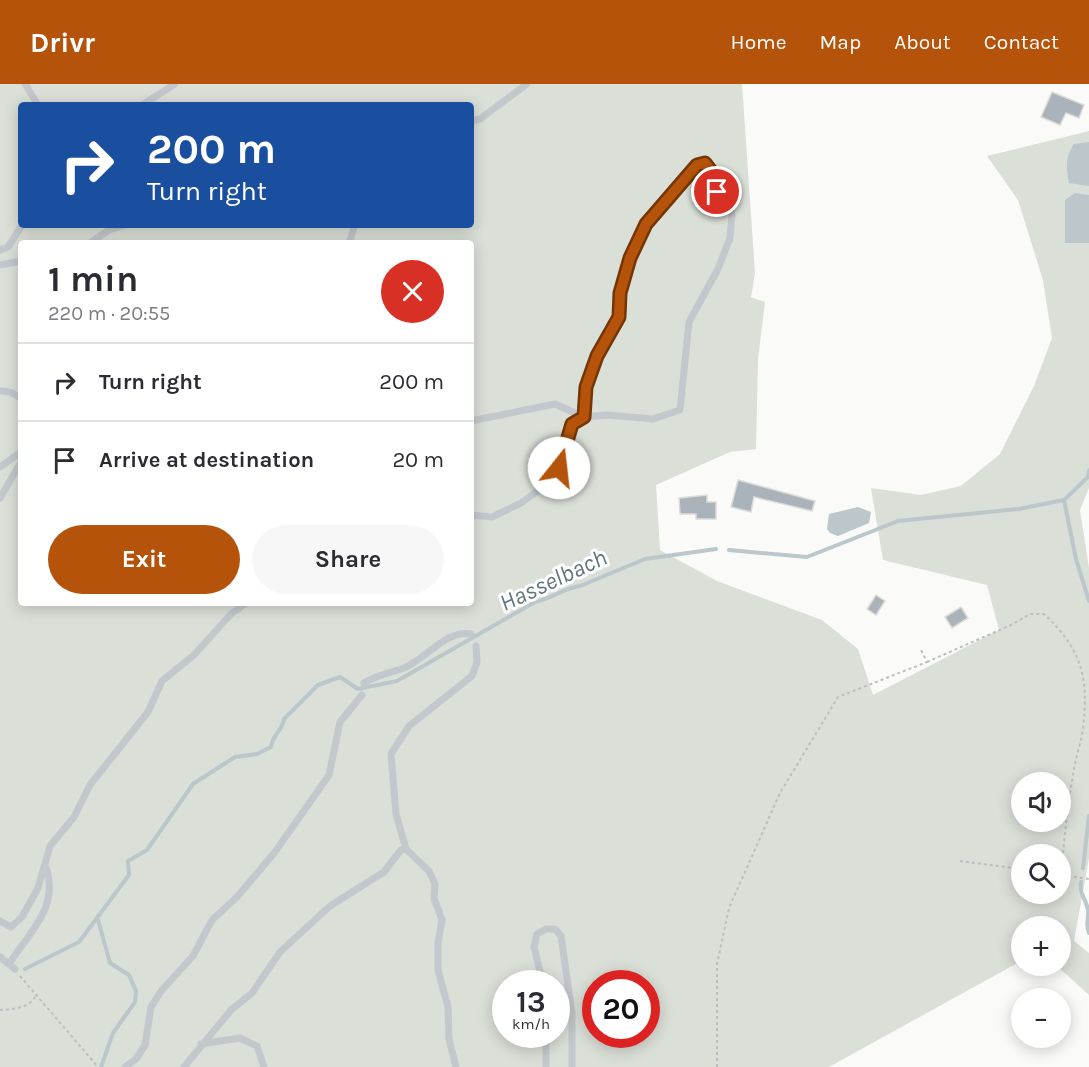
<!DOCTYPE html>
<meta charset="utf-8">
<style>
:root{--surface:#fff;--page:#f7f7f7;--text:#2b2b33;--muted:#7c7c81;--line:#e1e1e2;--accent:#b45309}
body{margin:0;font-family:Karla,sans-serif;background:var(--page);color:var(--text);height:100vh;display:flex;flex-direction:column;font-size:22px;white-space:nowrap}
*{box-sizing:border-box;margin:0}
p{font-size:20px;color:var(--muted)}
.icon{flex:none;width:33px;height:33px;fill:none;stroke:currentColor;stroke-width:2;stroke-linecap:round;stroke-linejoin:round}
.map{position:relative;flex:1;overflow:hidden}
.drawer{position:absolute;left:18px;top:156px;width:456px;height:366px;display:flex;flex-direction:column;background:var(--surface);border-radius:6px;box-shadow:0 3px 15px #0003}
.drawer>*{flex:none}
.banner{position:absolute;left:18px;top:18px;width:456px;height:126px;border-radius:6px;box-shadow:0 3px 15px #0003;background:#1a4fa0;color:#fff;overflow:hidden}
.fabs{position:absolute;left:1011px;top:688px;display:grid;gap:12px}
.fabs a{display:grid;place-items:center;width:60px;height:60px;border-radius:50%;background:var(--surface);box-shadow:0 3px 15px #0003;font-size:30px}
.speed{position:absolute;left:492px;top:886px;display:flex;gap:12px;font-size:30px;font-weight:700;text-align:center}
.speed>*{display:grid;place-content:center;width:78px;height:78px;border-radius:50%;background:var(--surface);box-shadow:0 3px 15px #0003;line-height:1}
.speed small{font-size:15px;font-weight:400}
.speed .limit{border:9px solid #d22;background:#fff;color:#111}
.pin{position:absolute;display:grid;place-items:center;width:51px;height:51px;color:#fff;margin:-26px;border:3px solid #fff;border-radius:50%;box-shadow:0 2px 6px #0007}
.me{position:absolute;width:66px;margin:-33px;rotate:16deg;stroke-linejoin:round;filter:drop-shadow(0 0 4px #0008)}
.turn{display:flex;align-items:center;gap:21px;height:126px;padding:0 30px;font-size:27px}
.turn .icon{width:78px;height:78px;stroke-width:2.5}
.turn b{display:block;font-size:42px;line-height:51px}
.round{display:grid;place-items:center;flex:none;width:63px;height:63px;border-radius:32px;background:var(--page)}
.overview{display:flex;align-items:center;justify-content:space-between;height:102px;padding:0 30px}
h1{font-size:36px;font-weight:700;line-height:45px}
.action{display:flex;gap:12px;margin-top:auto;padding:12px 30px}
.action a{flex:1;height:69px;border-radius:36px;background:var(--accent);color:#fff;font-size:24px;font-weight:700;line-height:69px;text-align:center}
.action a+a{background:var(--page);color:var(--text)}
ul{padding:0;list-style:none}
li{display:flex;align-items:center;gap:18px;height:78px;padding:0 30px;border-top:2px solid var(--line)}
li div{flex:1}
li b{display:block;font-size:22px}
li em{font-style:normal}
header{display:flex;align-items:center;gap:36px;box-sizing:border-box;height:84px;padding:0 30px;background:var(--accent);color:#fff}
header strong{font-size:28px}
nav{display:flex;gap:33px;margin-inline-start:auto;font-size:21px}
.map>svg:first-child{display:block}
.green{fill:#dadfd7;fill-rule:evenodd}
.water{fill:#bbc7cb}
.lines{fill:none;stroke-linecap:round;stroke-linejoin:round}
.stream{stroke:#bbc7cb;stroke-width:4}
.building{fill:#aab3b9;stroke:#dcdcda;stroke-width:1.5}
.path{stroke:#bbbfc2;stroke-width:2;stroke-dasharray:3 3;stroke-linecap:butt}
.lane{stroke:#c3c8cc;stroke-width:7}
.route-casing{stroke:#753606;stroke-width:15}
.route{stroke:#b45309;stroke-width:10}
.labels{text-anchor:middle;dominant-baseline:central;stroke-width:6;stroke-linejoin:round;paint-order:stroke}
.water-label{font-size:24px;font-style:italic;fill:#60757c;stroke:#fff}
</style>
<header>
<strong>Drivr</strong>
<nav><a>Home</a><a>Map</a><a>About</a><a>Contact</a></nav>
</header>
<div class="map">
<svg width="1089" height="983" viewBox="0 0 1089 983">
<rect width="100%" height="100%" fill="#fafaf8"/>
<!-- green -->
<path class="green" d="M0,0H742L755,189L751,213L765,218L758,275L756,365L730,368L656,401L660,466L717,497L822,536L858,565L873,611L999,546L987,501L883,476L871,404L921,411L961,402L1000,370L1034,302L1052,254L1043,196L1018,116L987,72L1089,47V404L1080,426L1089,484V774L1074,857L1089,869V911L1057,882H1060V843H1022L1021,877L829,983H0ZM21,21H471V141H21ZM21,159H471V519H21ZM1022,699H1060V738H1022ZM1022,771H1060V810H1022ZM506,900H556V951H506ZM596,900H646V951H596Z"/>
<!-- water -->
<path class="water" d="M1089,58V102L1069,99C1066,83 1065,74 1074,60Z
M1075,109L1089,111V159H1065V116Z
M858,423L871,428L869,439L838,452L830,449L827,445L829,430Z"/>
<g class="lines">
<!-- stream -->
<path class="stream" d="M1064,416L1076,475L1089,517
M729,466L807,473L898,437L1019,425L1064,416L1088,393L1089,386
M1083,784L1089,732
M1081,798C1079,811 1086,814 1088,826C1089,835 1085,840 1089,849
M98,836L110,879L129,891L136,907L135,918L113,949L101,983
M25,885L79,858L129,791L128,777L147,766L193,700L235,673L257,670L271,663C272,651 283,646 284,635L318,601L340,593L358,605L397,597L535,518C552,515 563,504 580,502L645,475L716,465"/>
</g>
<!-- building -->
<path class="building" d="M1052,8L1084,21L1079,34L1066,29L1060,41L1041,33Z
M738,396L815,417L812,427L754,413L751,428L731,423Z
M707,411V418H716V435H696V430H680L679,414Z
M876,511L885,517L876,531L867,525Z
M961,523L968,534L952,544L945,533Z"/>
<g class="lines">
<!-- path -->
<path class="path" d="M927,578L1011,541L1030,530H1044C1082,566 1089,593 1083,645C1081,659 1076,672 1074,685C1068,720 1064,756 1061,791
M960,777L1022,785
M1062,791L1089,795
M20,892L98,983
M0,926C14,925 30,924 36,911
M717,983V880L729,824L780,709L838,613L927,578L921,566"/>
<!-- lane -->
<path class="lane" d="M25,0L38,21
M142,21L175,0
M471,37L480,35L527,0
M90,159L109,146L125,141
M349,159L355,141
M0,166L8,163L22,141
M0,181L21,177
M0,307L10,308L21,314
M471,337L555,320L584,333L607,331L653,335L680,326L689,238L718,185L730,154L732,131L726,107L717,108L714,91L705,79L697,81L647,140L630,174L620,209L619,233L598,271L586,303L584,333
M0,383L21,368
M0,414L21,378
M471,431L492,433L521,419L549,399L559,384L571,340L584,333
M364,599C376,591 390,589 404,584C426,575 447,545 471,550
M406,765L396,730L391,670L409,642L472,592L477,578L476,562
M0,837L11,843L22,833L38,804L50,762L74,733L90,701L148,628L162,597L194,571L231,530L246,519
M0,873L15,885
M9,880C30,847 61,822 45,781
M543,900L534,863L537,850L546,845H555L561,852L572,929V983
M546,951V983
M201,960L240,954L257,962L264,983
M125,983L136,975L145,961L151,923L162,906L193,872L212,836L237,813L275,768L329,691L340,638L362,611
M184,983L231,926L252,909L280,868L330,822L384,788L401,766L406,765L429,787L435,800L434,814L442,836L438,859V886L448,923L449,955L456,983"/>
</g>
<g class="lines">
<!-- route casing -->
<g class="route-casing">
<path id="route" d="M559,384L572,340L584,333L586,303L597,272L619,233L620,209L630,174L646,140L697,81L705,79L714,91L717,108"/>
</g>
<!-- route -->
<use href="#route" class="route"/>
</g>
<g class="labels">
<!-- water labels -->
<g class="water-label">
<text transform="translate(553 496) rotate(-25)">Hasselbach</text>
</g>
</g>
</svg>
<div class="fabs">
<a><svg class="icon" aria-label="sound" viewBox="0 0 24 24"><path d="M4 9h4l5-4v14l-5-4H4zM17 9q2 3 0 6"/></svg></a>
<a><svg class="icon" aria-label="search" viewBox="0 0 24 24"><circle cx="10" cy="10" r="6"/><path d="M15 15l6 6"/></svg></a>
<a>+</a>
<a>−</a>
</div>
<div class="speed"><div>13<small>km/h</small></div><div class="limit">20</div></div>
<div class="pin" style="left:717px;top:108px;background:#d93025"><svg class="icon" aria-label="arrive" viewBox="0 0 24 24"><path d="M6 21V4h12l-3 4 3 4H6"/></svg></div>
<svg class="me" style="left:559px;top:384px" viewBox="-20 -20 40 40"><circle r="19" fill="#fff"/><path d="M0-13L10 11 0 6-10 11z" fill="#b45309"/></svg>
<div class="banner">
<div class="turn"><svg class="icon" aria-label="right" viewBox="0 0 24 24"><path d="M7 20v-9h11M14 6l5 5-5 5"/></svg><div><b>200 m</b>Turn right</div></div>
</div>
<section class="drawer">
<div class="overview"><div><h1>1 min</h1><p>220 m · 20:55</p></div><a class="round" style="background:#d93025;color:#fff"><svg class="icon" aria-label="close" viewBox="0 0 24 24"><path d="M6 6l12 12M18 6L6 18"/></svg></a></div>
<ul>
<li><svg class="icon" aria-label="right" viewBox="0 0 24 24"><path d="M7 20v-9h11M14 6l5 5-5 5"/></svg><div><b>Turn right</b></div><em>200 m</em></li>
<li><svg class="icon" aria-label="arrive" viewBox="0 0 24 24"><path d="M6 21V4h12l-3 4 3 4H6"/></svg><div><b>Arrive at destination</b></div><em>20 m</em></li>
</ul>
<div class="action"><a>Exit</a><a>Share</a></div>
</section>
</div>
